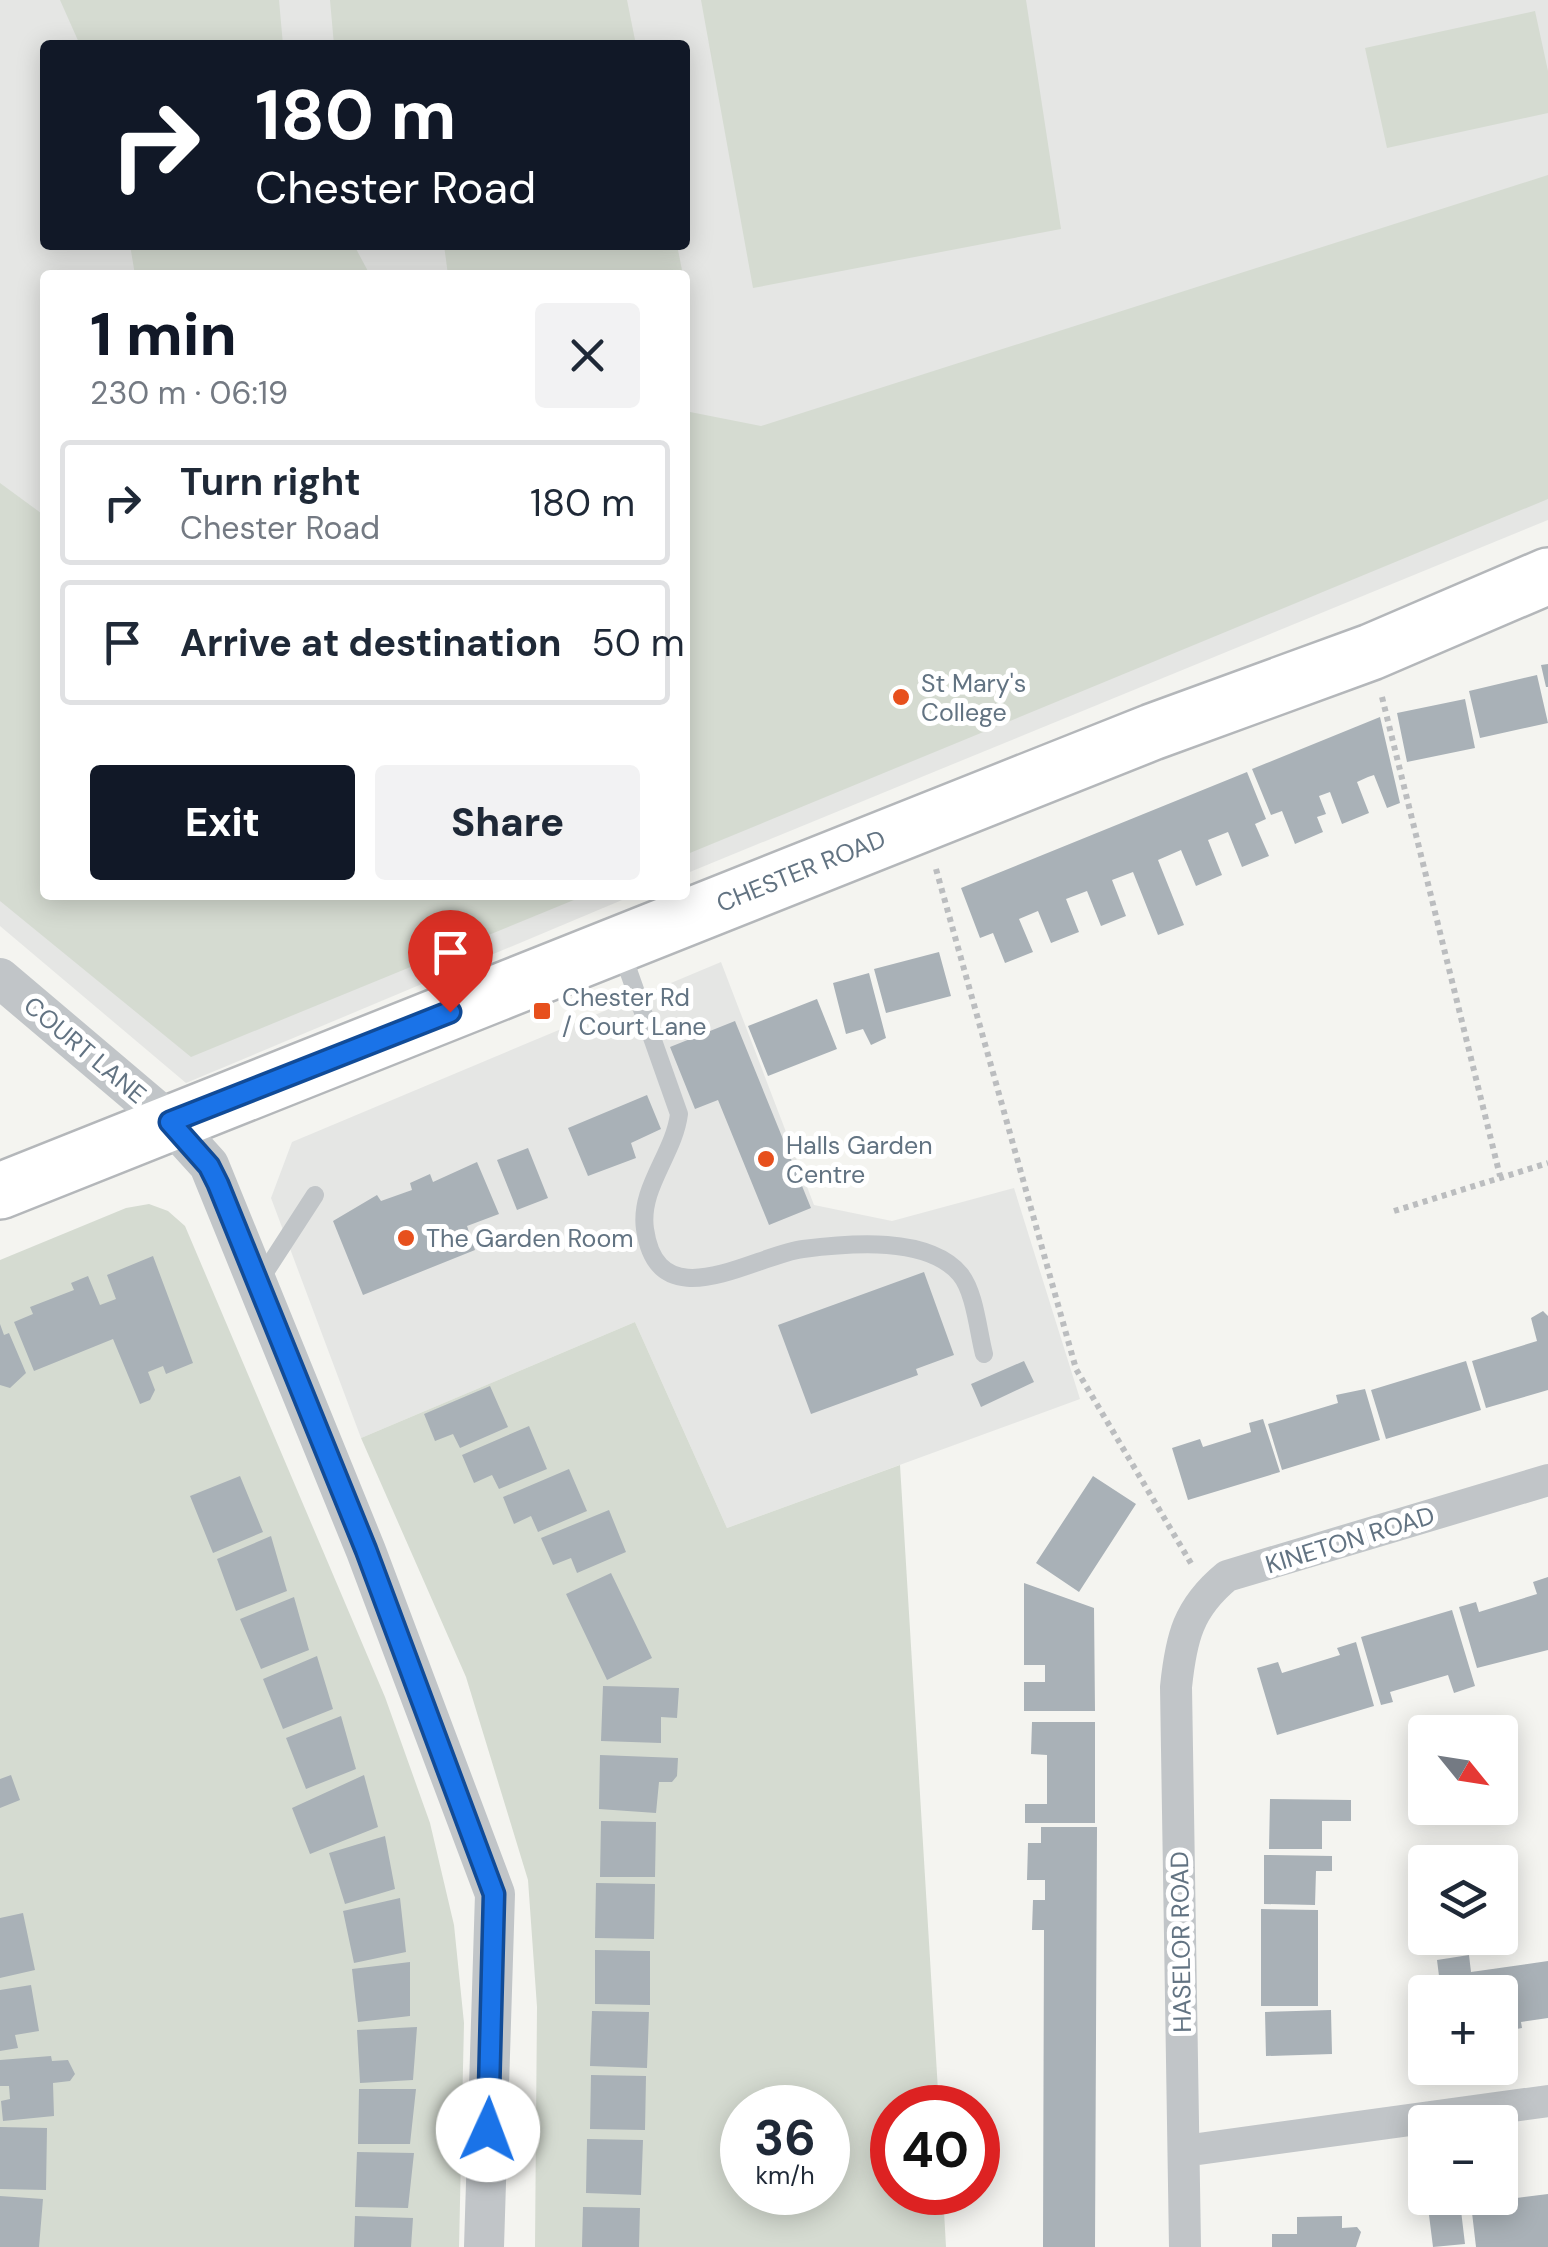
<!DOCTYPE html>
<meta charset="utf-8">
<style>
:root{--surface:#fff;--page:#f2f2f3;--text:#1f2937;--muted:#747a83;--line:#e0e1e3;--accent:#111827}
body{margin:0;font-family:"DM Sans",sans-serif;background:var(--page);color:var(--text);height:100vh;display:flex;flex-direction:column;font-size:38px;white-space:nowrap}
*{box-sizing:border-box;margin:0}
p{font-size:32px;color:var(--muted)}
.icon{flex:none;width:55px;height:55px;fill:none;stroke:currentColor;stroke-width:2;stroke-linecap:round;stroke-linejoin:round}
.map{position:relative;flex:1;overflow:hidden}
.sheet{position:absolute;left:40px;top:270px;width:650px;height:630px;display:flex;flex-direction:column;background:var(--surface);border-radius:10px;box-shadow:0 5px 25px #0003}
.sheet>*{flex:none}
.hud{position:absolute;left:40px;top:40px;width:650px;height:210px;border-radius:10px;box-shadow:0 5px 25px #0003;background:#111827;color:#fff;overflow:hidden}
.needle{width:65px;rotate:120deg}
.controls{position:absolute;left:1408px;top:1715px;display:grid;gap:20px}
.controls a{display:grid;place-items:center;width:110px;height:110px;border-radius:10px;background:var(--surface);box-shadow:0 5px 25px #0003;font-size:50px}
.speed{position:absolute;left:720px;top:2085px;display:flex;gap:20px;font-size:50px;font-weight:700;text-align:center}
.speed>*{display:grid;place-content:center;width:130px;height:130px;border-radius:50%;background:var(--surface);box-shadow:0 5px 25px #0003;line-height:1}
.speed small{font-size:25px;font-weight:400}
.speed .limit{border:15px solid #d22;background:#fff;color:#111}
.pin{position:absolute;display:grid;place-items:center;width:85px;height:85px;color:#fff;margin:-102px -42px;border-radius:50% 50% 50% 0;rotate:-45deg;box-shadow:0 0 10px #0007}
.pin .icon{rotate:45deg}
.me{position:absolute;width:110px;margin:-55px;rotate:2deg;stroke-linejoin:round;filter:drop-shadow(0 0 8px #0008)}
.turn{display:flex;align-items:center;gap:35px;height:210px;padding:0 50px;font-size:45px}
.turn .icon{width:130px;height:130px;stroke-width:2.5}
.turn b{display:block;font-size:70px;line-height:85px}
.round{display:grid;place-items:center;flex:none;width:105px;height:105px;border-radius:10px;background:var(--page)}
.head{display:flex;align-items:center;justify-content:space-between;height:170px;padding:0 50px}
h1{font-size:60px;font-weight:800;line-height:75px;color:var(--accent)}
.action{display:flex;gap:20px;margin-top:auto;padding:20px 50px}
.action a{flex:1;height:115px;border-radius:10px;background:var(--accent);color:#fff;font-size:40px;font-weight:800;line-height:115px;text-align:center}
.action a+a{background:var(--page);color:var(--text)}
ul{padding:0;list-style:none}
li{display:flex;align-items:center;gap:30px;height:125px;margin:0 20px 15px;padding:0 30px;border:5px solid var(--line);border-radius:10px}
li div{flex:1}
li b{display:block;font-size:38px}
li em{font-style:normal}
.map>svg:first-child{display:block}
.built{fill:#e5e6e4;fill-rule:evenodd}
.green{fill:#d5dbd1;fill-rule:evenodd}
.building{fill:#a9b1b7}
.lines{fill:none;stroke-linecap:round;stroke-linejoin:round}
.trunk-casing{stroke:#b4b7ba;stroke-width:60}
.path{stroke:#bbbdbf;stroke-width:6;stroke-dasharray:5 5;stroke-linecap:butt}
.service{stroke:#c1c5c8;stroke-width:18}
.minor{stroke:#c1c5c8;stroke-width:32}
.tertiary{stroke:#c1c5c8;stroke-width:40}
.trunk{stroke:#fff;stroke-width:55}
.route-casing{stroke:#114b97;stroke-width:25}
.route{stroke:#1a73e8;stroke-width:18}
.poi-dot{fill:#e7501d;stroke:#fff;stroke-width:4}
.labels{text-anchor:middle;dominant-baseline:central;stroke-width:10;stroke-linejoin:round;paint-order:stroke}
.poi-label{font-size:25px;fill:#627382;stroke:#fff;text-anchor:start}
.street-label{font-size:25px;fill:#627382;stroke:#fff}
</style>
<div class="map">
<svg width="1548" height="2247" viewBox="0 0 1548 2247">
<rect width="100%" height="100%" fill="#f4f4f0"/>
<!-- built -->
<path class="built" d="M0,0H1548V520L685,874V275H45V895H634L186,1083L0,926ZM45,45H685V245H45Z
M721,962L814,1205L892,1221L1014,1188L1080,1399L727,1528L635,1322L361,1438L271,1198L292,1142Z"/>
<!-- green -->
<path class="green" d="M60,0H279L283,45H80Z
M330,0H627L636,45H334Z
M701,0H1026L1061,229L753,288Z
M1535,11L1548,71V113L1387,148L1365,48Z
M1548,175V499L685,855V411L761,426Z
M130,245H354L370,275H135Z
M444,245H677L683,275H448Z
M0,483L45,516V895H586L191,1057L0,901Z
M149,1204L168,1211L185,1226L385,1697L430,1823L454,1925L464,2023L459,2247H0V1260L126,1208Z
M635,1322L727,1528L900,1465L939,2107L892,2108V2192L943,2193L946,2247H535L537,2007L528,1880L466,1677L361,1438ZM742,2108H828V2192H742Z"/>
<!-- building -->
<path class="building" d="M1548,664V687H1546L1541,665Z
M1537,675L1548,723L1480,738L1469,691Z
M1465,699L1475,748L1407,762L1397,713Z
M1380,717L1400,803L1387,808L1374,775L1368,777L1357,782L1369,813L1342,824L1330,792L1319,796L1326,814L1317,817L1323,832L1295,844L1282,811L1271,815L1252,769Z
M1247,772L1266,819L1255,824L1269,856L1242,867L1228,832L1208,840L1222,875L1196,886L1181,850L1158,860L1184,925L1158,935L1133,872L1112,880L1126,916L1101,926L1087,891L1066,899L1079,932L1051,943L1038,911L1019,919L1033,952L1005,963L993,933L980,938L961,888Z
M939,952L951,996L886,1013L874,969Z
M869,973L886,1038L871,1045L863,1029L846,1034L833,983Z
M817,999L837,1049L768,1076L748,1026Z
M735,1021L811,1208L769,1225L718,1100L695,1109L670,1047Z
M647,1095L661,1129L631,1143L636,1158L588,1176L568,1128Z
M528,1148L548,1198L517,1210L497,1160Z
M477,1162L499,1214L467,1226L475,1250L363,1295L333,1221L377,1195L381,1201L412,1190L410,1183L430,1174L433,1182Z
M153,1256L193,1363L166,1374L163,1366L148,1372L155,1390L150,1400L140,1404L113,1339L34,1371L14,1322L33,1314L30,1307L74,1290L71,1283L88,1276L100,1305L116,1299L107,1275Z
M924,1272L954,1355L916,1369L918,1375L811,1414L778,1325Z
M1543,1311L1548,1316V1390L1486,1408L1472,1361L1537,1341L1531,1318Z
M0,1324L4,1335L9,1333L26,1373L10,1388L0,1385Z
M1024,1361L1034,1382L981,1407L971,1384Z
M1466,1361L1481,1410L1386,1439L1371,1390Z
M490,1386L508,1427L460,1448L453,1434L435,1441L424,1414Z
M1365,1389L1380,1440L1282,1470L1268,1424L1338,1403L1336,1395Z
M1263,1419L1280,1472L1188,1500L1172,1448L1200,1439L1203,1447L1251,1432L1249,1423Z
M529,1426L547,1469L499,1489L492,1475L474,1483L462,1455Z
M569,1469L587,1511L538,1532L531,1516L514,1524L503,1497Z
M240,1476L263,1532L213,1553L190,1496Z
M1093,1476L1136,1504L1079,1592L1036,1563Z
M609,1510L626,1552L577,1573L571,1558L553,1565L541,1538Z
M271,1536L287,1591L236,1611L217,1559Z
M611,1573L652,1658L607,1680L566,1594Z
M1548,1577V1650L1477,1668L1459,1607L1476,1602L1479,1612L1537,1594L1533,1582Z
M1024,1583L1094,1608L1095,1711H1024V1682H1045V1665H1024Z
M294,1597L309,1650L261,1669L240,1619Z
M1452,1610L1475,1686L1454,1693L1448,1675L1390,1692L1393,1702L1381,1705L1361,1637Z
M1356,1642L1374,1706L1277,1735L1257,1668L1278,1662L1282,1673L1340,1655L1337,1648Z
M317,1656L333,1709L283,1729L263,1679Z
M603,1686L679,1688L677,1718L661,1717V1743L601,1741Z
M341,1716L356,1769L306,1789L286,1738Z
M1032,1722H1095V1823H1025V1804H1047V1755L1031,1754Z
M600,1755L678,1758L677,1776L672,1782H659L656,1813L599,1809Z
M11,1775L20,1800L0,1808V1779Z
M364,1775L378,1827L310,1854L292,1808Z
M1270,1799L1351,1800V1821H1322V1849H1269Z
M601,1821L656,1822L655,1877H600Z
M1041,1827H1097L1095,2247H1043L1044,1930H1032L1033,1900H1045V1880H1027L1028,1843H1041Z
M385,1836L395,1889L345,1904L329,1853Z
M1264,1855L1332,1856V1871H1316L1315,1905L1264,1904Z
M596,1883L655,1884L654,1939L595,1938Z
M400,1898L406,1952L354,1963L343,1911Z
M1261,1909L1318,1910V2006H1261Z
M23,1913L35,1970L0,1978V1918Z
M595,1950L650,1951V2005L595,2004Z
M1469,1955L1471,1972L1548,1961V2018L1521,2022L1522,2028L1500,2032V1992H1441L1437,1960Z
M410,1962V2016L358,2022L352,1969Z
M31,1985L39,2031L15,2035L18,2048L0,2051V1990Z
M1331,2010L1332,2054L1266,2056L1265,2012Z
M592,2011L649,2012L647,2068L590,2066Z
M417,2027L413,2080L360,2083L357,2030Z
M51,2056L52,2061L68,2060L75,2074L70,2081L53,2083L54,2116L3,2121L1,2101L10,2099L9,2086H0V2060Z
M591,2075L646,2076L645,2130L590,2129Z
M359,2089H416L410,2144H358Z
M0,2127L47,2128L46,2190L0,2189Z
M587,2139L643,2140L641,2195L586,2193Z
M357,2152L414,2153L408,2208L355,2207Z
M1548,2194V2247H1476L1471,2204Z
M0,2196L43,2199L39,2247H0Z
M1460,2202L1465,2244L1433,2247L1428,2207Z
M583,2207L640,2208L639,2247H582Z
M355,2216L413,2218L411,2247H354Z
M1342,2216V2228L1357,2227L1361,2232L1356,2247H1272V2234H1297V2217Z"/>
<g class="lines">
<!-- trunk casing -->
<g class="trunk-casing">
<path id="trunk" d="M0,1191L1152,732L1371,652L1548,576"/>
</g>
<!-- path -->
<path class="path" d="M1382,697L1500,1176
M936,869L1076,1369L1192,1565
M1394,1211L1548,1163"/>
<!-- service -->
<path class="service" d="M621,950L679,1114C674,1154 639,1188 645,1229C658,1322 754,1255 803,1249C850,1243 928,1236 960,1274C975,1292 978,1331 984,1354
M258,1283L315,1195"/>
<!-- minor -->
<path class="minor" d="M1184,2151L1548,2101
M1185,2247L1176,1687C1181,1638 1188,1608 1227,1576L1548,1480"/>
<!-- tertiary -->
<path class="tertiary" d="M0,978L170,1122L209,1165L366,1551L495,1894L484,2247"/>
<!-- trunk -->
<use href="#trunk" class="trunk"/>
</g>
<g class="lines">
<!-- route casing -->
<g class="route-casing">
<path id="route" d="M450,1012L170,1122L209,1166L218,1184L366,1550L494,1894L488,2130"/>
</g>
<!-- route -->
<use href="#route" class="route"/>
</g>
<!-- markers -->
<g class="poi-dot">
<circle cx="901" cy="697" r="10"/>
<rect x="532" y="1001" width="20" height="20" rx="5"/>
<circle cx="766" cy="1159" r="10"/>
<circle cx="406" cy="1238" r="10"/>
</g>
<g class="labels">
<!-- poi labels -->
<g class="poi-label">
<text x="921" y="683">St Mary's<tspan x="921" dy="29">College</tspan></text>
<text x="562" y="997">Chester Rd<tspan x="562" dy="29">/ Court Lane</tspan></text>
<text x="786" y="1145">Halls Garden<tspan x="786" dy="29">Centre</tspan></text>
<text x="426" y="1238">The Garden Room</text>
</g>
<!-- street labels -->
<g class="street-label">
<text transform="translate(801 871) rotate(-22)">CHESTER ROAD</text>
<text transform="translate(85 1050) rotate(40)">COURT LANE</text>
<text transform="translate(1350 1540) rotate(-17)">KINETON ROAD</text>
<text transform="translate(1181 1942) rotate(-91)">HASELOR ROAD</text>
</g>
</g>
</svg>
<div class="controls">
<a><svg class="needle" viewBox="-14 -14 28 28"><path d="M0-13l5 13h-10z" fill="#e53935"/><path d="M0 13l5-13h-10z" fill="#747a83"/></svg></a>
<a><svg class="icon" aria-label="layers" viewBox="0 0 24 24"><path d="M12 4l9 5-9 5-9-5zM3 14l9 5 9-5"/></svg></a>
<a>+</a>
<a>−</a>
</div>
<div class="speed"><div>36<small>km/h</small></div><div class="limit">40</div></div>
<div class="pin" style="left:450px;top:1012px;background:#d93025"><svg class="icon" aria-label="arrive" viewBox="0 0 24 24"><path d="M6 21V4h12l-3 4 3 4H6"/></svg></div>
<svg class="me" style="left:488px;top:2130px" viewBox="-20 -20 40 40"><circle r="19" fill="#fff"/><path d="M0-13L10 11 0 6-10 11z" fill="#1a73e8"/></svg>
<div class="hud">
<div class="turn"><svg class="icon" aria-label="right" viewBox="0 0 24 24"><path d="M7 20v-9h11M14 6l5 5-5 5"/></svg><div><b>180 m</b>Chester Road</div></div>
</div>
<section class="sheet">
<div class="head"><div><h1>1 min</h1><p>230 m · 06:19</p></div><a class="round"><svg class="icon" aria-label="close" viewBox="0 0 24 24"><path d="M6 6l12 12M18 6L6 18"/></svg></a></div>
<ul>
<li><svg class="icon" aria-label="right" viewBox="0 0 24 24"><path d="M7 20v-9h11M14 6l5 5-5 5"/></svg><div><b>Turn right</b><p>Chester Road</p></div><em>180 m</em></li>
<li><svg class="icon" aria-label="arrive" viewBox="0 0 24 24"><path d="M6 21V4h12l-3 4 3 4H6"/></svg><div><b>Arrive at destination</b></div><em>50 m</em></li>
</ul>
<div class="action"><a>Exit</a><a>Share</a></div>
</section>
</div>
